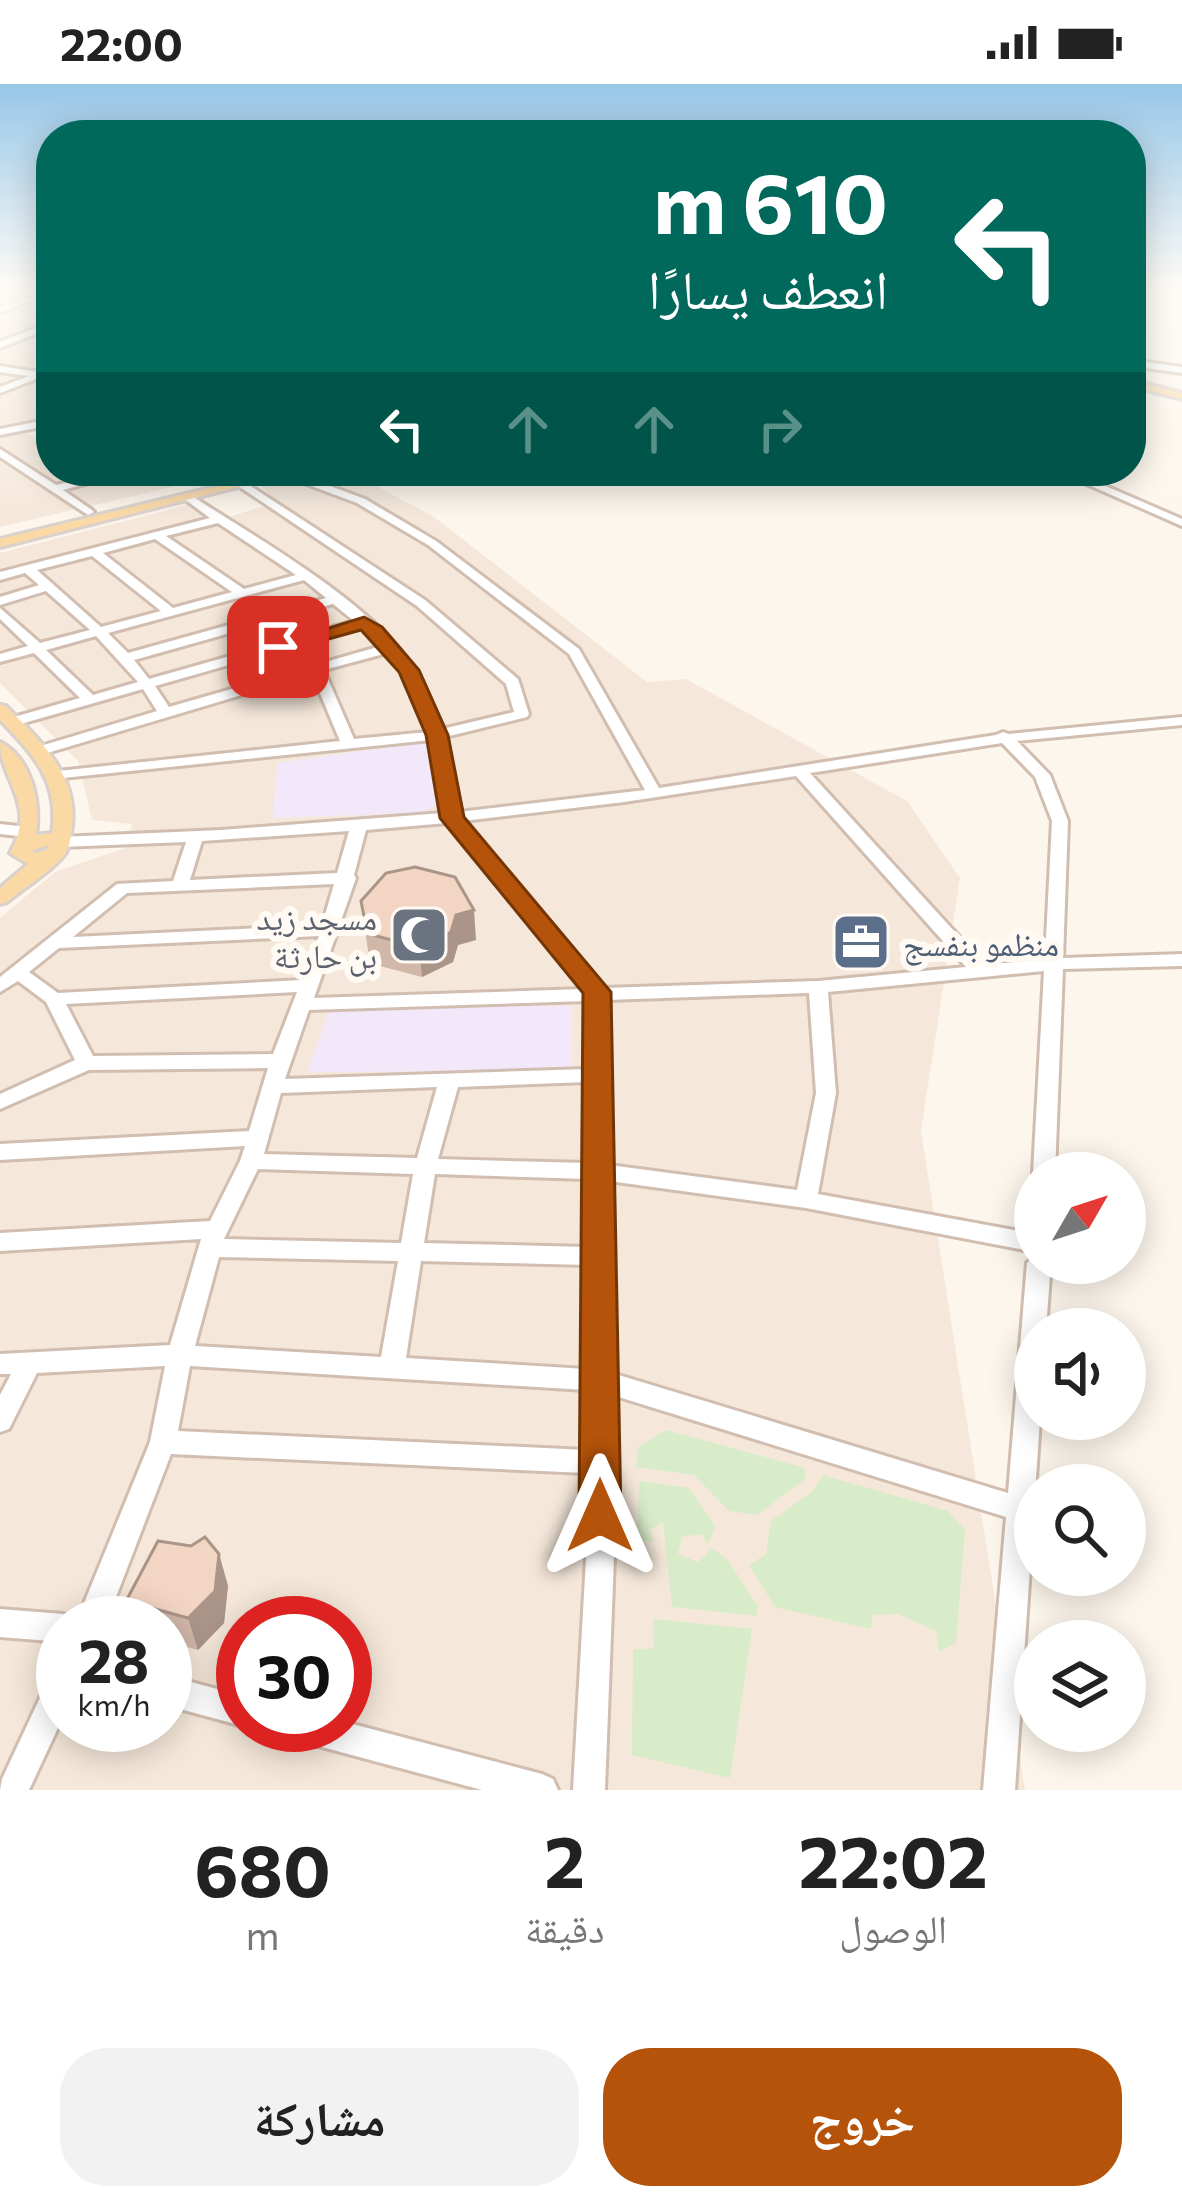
<!DOCTYPE html>
<html lang="ar">
<meta charset="utf-8">
<style>
:root{--surface:#fff;--page:#f2f2f2;--text:#222;--muted:#767676;--accent:#b45309}
body{margin:0;font-family:Commissioner,"Noto Naskh Arabic",sans-serif;background:var(--page);color:var(--text);direction:rtl;height:100vh;display:flex;flex-direction:column;font-size:45px;white-space:nowrap}
*{box-sizing:border-box;margin:0}
p{font-size:39px;color:var(--muted)}
.icon{flex:none;width:66px;height:66px;fill:none;stroke:currentColor;stroke-width:2;stroke-linecap:round;stroke-linejoin:round}
.map{position:relative;height:1706px;overflow:hidden;direction:ltr}
.drawer{display:flex;flex-direction:column;background:var(--surface);flex:1}
.drawer>*{flex:none}
.hud{position:absolute;left:36px;top:36px;width:1110px;height:366px;border-radius:48px;box-shadow:0 6px 30px #0003;direction:rtl;background:#00695c;color:#fff;overflow:hidden}
.needle{width:78px;rotate:51deg}
.tools{position:absolute;left:1014px;top:1068px;display:grid;gap:24px}
.tools a{display:grid;place-items:center;width:132px;height:132px;border-radius:50%;background:var(--surface);box-shadow:0 6px 30px #0003;font-size:60px}
.speed{position:absolute;left:36px;top:1512px;display:flex;gap:24px;font-size:60px;font-weight:700;text-align:center}
.speed>*{display:grid;place-content:center;width:156px;height:156px;border-radius:50%;background:var(--surface);box-shadow:0 6px 30px #0003;line-height:1}
.speed small{font-size:30px;font-weight:400}
.speed .limit{border:18px solid #d22;background:#fff;color:#111}
.pin{position:absolute;display:grid;place-items:center;width:102px;height:102px;color:#fff;margin:-51px;border-radius:24px;box-shadow:0 6px 18px #0006}
.me{position:absolute;width:132px;margin:-66px;rotate:0deg;stroke-linejoin:round;filter:drop-shadow(0 0 9px #0008)}
.turn{display:flex;align-items:center;gap:42px;height:252px;padding:0 60px;font-size:54px}
.turn .icon{width:156px;height:156px;stroke-width:2.5}
.turn b{display:block;font-size:84px;line-height:102px}
.lanes{display:flex;align-items:center;height:114px;padding:0 60px;background:#0003;justify-content:center;gap:60px;direction:ltr}
.lanes .off{opacity:.35}
.eta{display:flex;justify-content:space-evenly;align-items:center;height:204px;text-align:center}
.eta b{font-size:72px;font-weight:700;line-height:84px}
.action{display:flex;gap:24px;margin-top:auto;padding:24px 60px}
.action a{flex:1;height:138px;border-radius:48px;background:var(--accent);color:#fff;font-size:48px;font-weight:700;line-height:138px;text-align:center}
.action a+a{background:var(--page);color:var(--text)}
.status{display:flex;justify-content:space-between;align-items:center;height:84px;padding:0 60px;background:var(--surface);direction:ltr}
.status svg{height:33px;fill:currentColor}
.map>svg:first-child{display:block}
.residential{fill:#f5e8da;fill-rule:evenodd}
.education{fill:#f3e8fa}
.green{fill:#d8ecc9}
.lines{fill:none;stroke-linecap:round;stroke-linejoin:round}
.minor-casing{stroke:#d1beb0;stroke-width:6}
.major-casing{stroke:#dad1cd;stroke-width:6}
.minor{fill:#fff;fill-rule:evenodd}
.major{fill:#fbd9a5;fill-rule:evenodd}
.wall{fill:#d1b7a8}
.shaded-wall{fill:#aa9588}
.building{fill:#f3d5c3;stroke:#aa9588;stroke-width:3}
.route{fill:#b45309;stroke:#753606;stroke-width:3}
.labels{text-anchor:middle;dominant-baseline:central;stroke-width:12;stroke-linejoin:round;paint-order:stroke}
.worship-label{font-size:33px;fill:#5b616d;stroke:#fffaf3;text-anchor:end}
.service-label{font-size:33px;fill:#4e5e75;stroke:#fffaf3;text-anchor:start}
</style>
<div class="status"><b>22:00</b><svg viewBox="0 0 49 12"><path d="M0 12V9h3v3zM5 12V6h3v6zM10 12V3h3v9zM15 12V0h3v12zM26 1h20v11H26zM47 4h2v5h-2z"/></svg></div>
<div class="map">
<svg width="1182" height="1706" viewBox="0 0 1182 1706">
<rect width="100%" height="100%" fill="#fdf6ec"/>
<!-- residential -->
<path class="residential" d="M0,203H51V280L30,288L0,282Z
M0,286L51,294V339L20,346L51,363V387H85L95,395L127,387H189L202,396L0,443Z
M306,387H348L434,433L647,598L686,595L907,717L960,794L921,1047L1025,1706H0V834L55,788L125,764L132,740L92,736L78,677L0,599V469L202,417L229,433L277,418L259,400ZM63,1539H165V1641H63ZM243,1539H345V1641H243Z"/>
<!-- education -->
<path class="education" d="M427,657L436,721L420,729L273,734L277,679Z
M331,922H572V987L307,988Z"/>
<!-- green -->
<path class="green" d="M666,1346L805,1384V1395L757,1431L729,1427L694,1391L636,1383L638,1363Z
M823,1391L948,1427L965,1446L956,1559L939,1568L936,1547L898,1530L872,1531L871,1545L775,1523L749,1481L766,1470L771,1437L813,1407Z
M639,1397L689,1404L715,1442L708,1460L701,1450L682,1453L678,1470L698,1478L712,1464L728,1476L758,1523L756,1532L672,1523L663,1438L650,1446L654,1458L637,1456Z
M653,1535L752,1545L730,1694L632,1671L633,1566L654,1564Z"/>
<g class="lines">
<!-- minor casing -->
<g class="minor-casing">
<path id="minor" d="M1131,203H1139L1131,207Z
M51,205V210L0,228V223Z
M48,239H51V244L0,264V258Z
M1131,276L1182,283V289L1131,282Z
M0,282L51,290V296L39,294L0,309V303L29,292L0,288Z
M51,335V341L0,351V345Z
M0,365L56,401L114,387H132L63,406L92,426L94,428L88,431L0,373Z
M282,387H290L365,415L436,457L579,565L659,704L996,651L1003,648L1009,650L1182,633V641L1017,657L1050,691L1068,737L1063,874L1182,870V882L1063,885L1055,1089H1035V1092L1033,1089L1044,887L828,908L836,1009L818,1110L1035,1150V1168L806,1124L609,1097L612,1289L1008,1409L1027,1179L1035,1171V1179H1051L1046,1245H1035V1335H1040L1015,1706H983L1006,1433L612,1311L614,1474L605,1706H573L586,1474V1389L171,1370L106,1539H76L150,1358L165,1282L37,1289L9,1345L0,1348V1311L11,1290H0V1270L170,1261L201,1155L0,1167V1149L210,1137L240,1077L245,1062L0,1076V1060L249,1047L268,984L89,986L0,1025V1010L75,976L46,918L18,897L0,908V893L117,800L173,797L186,758L60,763L52,758L60,753L221,746L443,729L431,656L53,695L50,692L58,687L340,657L312,590L44,670H34V664L157,627L143,605L17,641H7V635L80,614L34,569L0,578V570L28,562L0,535V524L40,559L90,546L46,507L0,521V513L39,501L25,489L0,496V488L210,434L183,414L192,412C258,455 373,519 414,585C426,603 433,626 442,645L514,628L506,600L417,522L237,401L246,399L425,516L518,595L529,630L527,633L445,653L459,728L645,706L569,570L428,461L357,419L282,391ZM218,439L296,491L244,505L166,452ZM155,455L232,508L173,524L103,469ZM92,472L161,527L101,543L37,486ZM304,496L326,514L128,569L108,549ZM333,520L354,537L149,595L134,576ZM362,543L381,562L169,623L155,602ZM96,552L138,598L93,611L46,566ZM387,569L402,587L428,648L354,655L324,586ZM1002,659L1035,693L1052,737L1045,875L985,881L810,689ZM796,692L966,883L818,897L604,904L463,737L624,718ZM447,739L584,905L314,914L356,794L354,791L366,746ZM349,747L337,789L190,796L202,757ZM334,800L322,841L73,853L127,809ZM319,852L302,896L58,909L29,888L59,864ZM297,908L273,970L93,972L66,920ZM809,909L816,1009L797,1106L609,1081L607,916ZM588,917L587,985L285,995L309,926ZM587,998V1079L438,1075L458,1003ZM437,1003L417,1074L264,1070L281,1009ZM258,1085L413,1090L401,1159L224,1155ZM435,1090L587,1095V1163L424,1159ZM219,1173L398,1177L381,1273L195,1262ZM421,1177L587,1181L586,1285L406,1274ZM190,1282L586,1306V1366L178,1347Z
M1057,387H1071L1182,435V442Z
M0,740L28,743L36,748L28,753L0,750Z
M0,1525L63,1530L73,1534L75,1539H63V1558L0,1553Z
M63,1584V1633L29,1706H0L2,1695L52,1588Z
M165,1591L243,1612V1641H246L243,1642L165,1621Z
M345,1638L542,1690L553,1695L558,1706H482L296,1656L285,1652L281,1641H345Z"/>
</g>
<!-- major casing -->
<g class="major-casing">
<path id="major" d="M1131,296L1182,309V315L1131,302Z
M280,387H301L0,463V455Z
M0,621L6,622C39,656 78,690 72,742C71,750 70,763 65,770C52,787 25,803 7,818L0,820V804L28,780L10,769C38,720 0,697 0,658C32,675 41,718 36,751L52,749C60,698 33,670 0,636ZM49,761L48,765L36,769L31,767Z"/>
</g>
<!-- minor -->
<use href="#minor" class="minor"/>
<!-- major -->
<use href="#major" class="major"/>
</g>
<!-- wall -->
<path class="wall" d="M361,817L476,856L458,861L453,878L422,893L380,882L368,867Z
M219,1470L228,1502L224,1539L198,1566L165,1557V1539H134L126,1517Z"/>
<!-- shaded-wall -->
<path class="shaded-wall" d="M474,826L476,856L458,861L453,878L422,893L419,863L456,831Z
M219,1470L228,1502L224,1539L198,1566L188,1534Z"/>
<!-- building -->
<path class="building" d="M415,783L455,793L474,826L456,831L451,848L419,863L376,852L365,837L361,817L386,789Z
M205,1453L219,1470L215,1507L188,1534L126,1517L158,1457L191,1462Z"/>
<!-- sky -->
<linearGradient id="sky" x2="0" y2="1"><stop stop-color="#97c7e8"/><stop offset="0.46" stop-color="#fefbf6"/><stop offset="1" stop-color="#fefbf6" stop-opacity="0"/></linearGradient>
<rect width="1182" height="442" fill="url(#sky)"/>
<!-- route -->
<path class="route" d="M364,533L382,543L419,586L448,651L464,733L611,908L621,1432L615,1445L600,1451L585,1445L579,1432L583,909L440,734L426,651L399,588L361,546L278,569L268,563Z"/>
<!-- icons -->
<defs>
<g id="mosque-square" transform="scale(3)"><rect x="-9" y="-9" width="18" height="18" rx="4" fill="#6b7280" stroke="#fffaf3"/><path d="M3.5-4.9A6 6 0 1 0 3.5 4.9A5 5 0 1 1 3.5-4.9Z" fill="#fff"/></g>
<g id="office-square" transform="scale(3)"><rect x="-9" y="-9" width="18" height="18" rx="4" fill="#5c6f8a" stroke="#fffaf3"/><path d="M-6-3h4V-5.5h4V-3h4V5H-6ZM-1-4.5V-3h2v-1.5ZM-6 0V1H6V0Z" fill="#fff"/></g>
</defs>
<g fill-rule="evenodd">
<use href="#mosque-square" x="419" y="851"/>
<use href="#office-square" x="861" y="858"/>
</g>
<g class="labels">
<!-- worship labels -->
<g class="worship-label">
<text x="377" y="832">مسجد زيد<tspan x="377" dy="38">بن حارثة</tspan></text>
</g>
<!-- service labels -->
<g class="service-label">
<text x="903" y="858">منظمو بنفسج</text>
</g>
</g>
</svg>
<div class="tools">
<a><svg class="needle" viewBox="-14 -14 28 28"><path d="M0-13l5 13h-10z" fill="#e53935"/><path d="M0 13l5-13h-10z" fill="#767676"/></svg></a>
<a><svg class="icon" aria-label="sound" viewBox="0 0 24 24"><path d="M4 9h4l5-4v14l-5-4H4zM17 9q2 3 0 6"/></svg></a>
<a><svg class="icon" aria-label="search" viewBox="0 0 24 24"><circle cx="10" cy="10" r="6"/><path d="M15 15l6 6"/></svg></a>
<a><svg class="icon" aria-label="layers" viewBox="0 0 24 24"><path d="M12 4l9 5-9 5-9-5zM3 14l9 5 9-5"/></svg></a>
</div>
<div class="speed"><div>28<small>km/h</small></div><div class="limit">30</div></div>
<div class="pin" style="left:278px;top:563px;background:#d93025"><svg class="icon" aria-label="arrive" viewBox="0 0 24 24"><path d="M6 21V4h12l-3 4 3 4H6"/></svg></div>
<svg class="me" style="left:600px;top:1432px" viewBox="-20 -20 40 40"><path d="M0-17L14 15 0 8-14 15z" fill="#b45309" stroke="#fff" stroke-width="4"/></svg>
<div class="hud">
<div class="turn"><svg class="icon" aria-label="left" viewBox="0 0 24 24"><path d="M17 20v-9H6M10 6l-5 5 5 5"/></svg><div><b>610 m</b>انعطف يسارًا</div></div>
<div class="lanes"><svg class="icon" aria-label="left" viewBox="0 0 24 24"><path d="M17 20v-9H6M10 6l-5 5 5 5"/></svg><svg class="icon off" aria-label="ahead" viewBox="0 0 24 24"><path d="M12 20V5M6 11l6-6 6 6"/></svg><svg class="icon off" aria-label="ahead" viewBox="0 0 24 24"><path d="M12 20V5M6 11l6-6 6 6"/></svg><svg class="icon off" aria-label="right" viewBox="0 0 24 24"><path d="M7 20v-9h11M14 6l5 5-5 5"/></svg></div>
</div>
</div>
<section class="drawer">
<div class="eta">
<div><b>22:02</b><p>الوصول</p></div>
<div><b>2</b><p>دقيقة</p></div>
<div><b>680</b><p>m</p></div>
</div>
<div class="action"><a>خروج</a><a>مشاركة</a></div>
</section>
